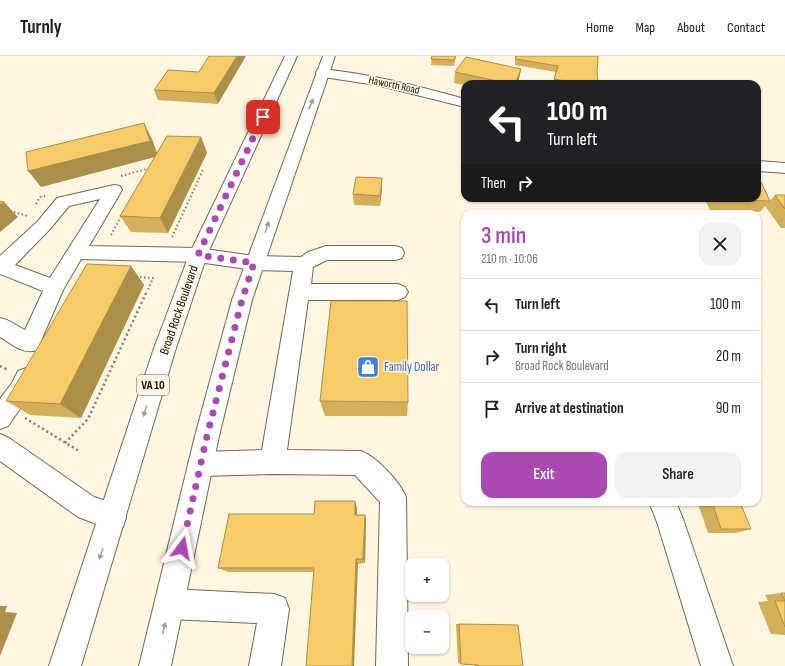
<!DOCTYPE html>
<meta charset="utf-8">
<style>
:root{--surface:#fff;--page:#f2f2f2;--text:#202124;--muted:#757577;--line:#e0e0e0;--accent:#aa49b1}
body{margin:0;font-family:"Sofia Sans Condensed",sans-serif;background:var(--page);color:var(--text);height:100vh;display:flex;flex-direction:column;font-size:15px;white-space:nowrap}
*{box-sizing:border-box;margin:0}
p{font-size:13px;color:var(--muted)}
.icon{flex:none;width:22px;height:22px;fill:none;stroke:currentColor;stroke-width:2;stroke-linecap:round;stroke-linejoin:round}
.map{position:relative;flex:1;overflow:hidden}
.drawer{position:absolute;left:461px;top:154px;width:300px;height:296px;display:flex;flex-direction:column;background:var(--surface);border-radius:12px;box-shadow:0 1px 3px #0004}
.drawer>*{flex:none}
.top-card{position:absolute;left:461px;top:24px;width:300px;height:122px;border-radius:12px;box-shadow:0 1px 3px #0004;background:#202124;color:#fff;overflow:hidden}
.buttons{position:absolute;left:405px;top:502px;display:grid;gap:8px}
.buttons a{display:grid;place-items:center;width:44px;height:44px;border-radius:8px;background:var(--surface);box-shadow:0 1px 3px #0004;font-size:20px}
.pin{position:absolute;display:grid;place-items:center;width:34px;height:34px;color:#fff;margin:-17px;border-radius:8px;box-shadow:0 2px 6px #0006}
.me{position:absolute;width:44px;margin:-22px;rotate:13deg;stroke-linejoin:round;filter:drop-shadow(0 0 3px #0008)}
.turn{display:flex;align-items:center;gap:14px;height:84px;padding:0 20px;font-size:18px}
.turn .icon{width:52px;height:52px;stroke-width:2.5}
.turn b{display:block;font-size:28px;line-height:34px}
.then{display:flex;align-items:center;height:38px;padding:0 20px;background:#0003;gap:8px;font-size:15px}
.round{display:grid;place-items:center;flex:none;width:42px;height:42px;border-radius:12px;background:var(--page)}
.head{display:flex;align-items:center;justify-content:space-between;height:68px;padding:0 20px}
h1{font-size:24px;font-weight:600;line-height:30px;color:var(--accent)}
.button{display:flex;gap:8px;margin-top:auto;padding:8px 20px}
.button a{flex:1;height:46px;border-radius:12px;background:var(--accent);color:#fff;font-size:16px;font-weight:600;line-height:46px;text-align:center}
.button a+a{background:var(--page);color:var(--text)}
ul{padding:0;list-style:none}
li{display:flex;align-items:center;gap:12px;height:52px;padding:0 20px;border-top:1px solid var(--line)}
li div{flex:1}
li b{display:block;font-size:15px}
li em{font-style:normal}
header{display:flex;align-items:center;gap:24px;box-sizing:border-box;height:56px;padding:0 20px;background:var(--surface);border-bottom:1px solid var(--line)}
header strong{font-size:19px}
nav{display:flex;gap:22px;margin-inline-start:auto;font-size:14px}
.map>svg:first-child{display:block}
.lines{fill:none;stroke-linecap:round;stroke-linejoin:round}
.minor-casing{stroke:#736953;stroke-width:2}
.major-casing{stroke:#736953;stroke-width:2}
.path-far1{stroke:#837d6e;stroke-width:2;stroke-dasharray:1.5 2.5;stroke-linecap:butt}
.path{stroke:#837d6e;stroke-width:2.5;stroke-dasharray:2 3;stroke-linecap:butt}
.minor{fill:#fff;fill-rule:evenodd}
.major{fill:#fff;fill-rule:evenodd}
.wall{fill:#d4af59}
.shaded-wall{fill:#ac8f49}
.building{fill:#f6cc68;stroke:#ac8f49}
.oneway{fill:#a2a09d}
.route{stroke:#aa49b1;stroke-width:7;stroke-dasharray:0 12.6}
.labels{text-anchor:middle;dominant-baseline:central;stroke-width:3;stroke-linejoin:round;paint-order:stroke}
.far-street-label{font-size:11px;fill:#161209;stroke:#fff6e1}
.shield{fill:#fff6e1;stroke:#5c564a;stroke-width:1}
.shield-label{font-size:12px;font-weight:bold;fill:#161209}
.street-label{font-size:13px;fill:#161209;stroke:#fff6e1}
.shop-label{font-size:13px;fill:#366cbe;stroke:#fff6e1;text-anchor:start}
</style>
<header>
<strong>Turnly</strong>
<nav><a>Home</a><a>Map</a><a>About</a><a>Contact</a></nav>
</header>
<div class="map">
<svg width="785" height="610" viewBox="0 0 785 610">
<rect width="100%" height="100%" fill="#fff6e1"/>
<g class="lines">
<!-- minor casing -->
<g class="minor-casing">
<path id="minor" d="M322,13C371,18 418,30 465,43V51L376,29L317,20L316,17L317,14Z
M757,105L785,107V117L757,115Z
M114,129L120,130L122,134L89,190L198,192L254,200L301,201L308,196L326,190H395L402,192L404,197L402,202L395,204H327L313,211L311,228H398L405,231L408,236L405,241L398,244H308L287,394L361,395C377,401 400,426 406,441L408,610H376L380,446L355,419L273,418L201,420L192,417L188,408L192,399L201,396L262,394L293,215L254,214L198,206L81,203L63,234L37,294C23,299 12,288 0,281V262L7,264L25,274L43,235L0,218V200L38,165L57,142ZM100,143L50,222L15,209L50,173L69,150Z
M26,312L34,315L37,322L28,341L8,370L0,373V343L12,327L18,315Z
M0,378L9,382L94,441L123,451L126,461L123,471L113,474L78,461L0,405Z
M649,446H676L683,463L733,610H701L657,466Z
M169,533L274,538L285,542L289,553L281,610H249L257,567L169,563L159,558L154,548L159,538Z"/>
</g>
<!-- major casing -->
<g class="major-casing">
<path id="major" d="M285,0H297L207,199L175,295L81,610H49L153,295L189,199Z
M323,0H335L252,244L219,380L171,610H139L195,380L232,244Z"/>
</g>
<!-- path-far1 -->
<path class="path-far1" d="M121,120L150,112L149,114
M36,148L40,141L45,140
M10,155L28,160
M111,179L122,159
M172,181L203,114
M136,221L153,222L147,236"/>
<!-- path -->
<path class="path" d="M0,310L8,314
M25,362L79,395
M65,387L88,363L147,235"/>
<!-- minor -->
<use href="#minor" class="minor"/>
<!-- major -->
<use href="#major" class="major"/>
</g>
<!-- wall -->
<path class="wall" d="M209,0L218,48L158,44L154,34L199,16Z
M432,0H456L454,10L431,9Z
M515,0H598L597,16L598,28H553L556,16L515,9Z
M521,13L519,23L517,28H465V29L454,27L455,16Z
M201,81L207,97L168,177L131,176L120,160L155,101L41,131L152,83L157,98Z
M382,133L380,150L354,149L353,138Z
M775,139H785V172H781L765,150L760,156L710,154L704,142H757L770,145Z
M131,210L144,229L81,362L30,359L6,345Z
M320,345L408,346L407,360H325Z
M703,446H740L751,473L736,477H708L698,448Z
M357,452V459H365L366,465L365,507L358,508L314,516H228L218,512Z
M781,537H785V579L771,578L758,546L768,545L765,539Z
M456,568H459L523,610H475L474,609L461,608L458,607Z"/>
<!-- shaded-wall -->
<path class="shaded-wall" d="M237,0H246L218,48L214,37Z
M521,13L519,23L517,28H515Z
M144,67L152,83L158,100L41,131L28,115Z
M201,81L207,97L168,177L160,162Z
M382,122V133L380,150V140Z
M4,146L18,161L0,176V149Z
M131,210L144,229L81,362L60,348Z
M355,445L357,452V465L355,459Z
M365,459L366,465L365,507L363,503Z
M356,503L358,508L354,610H352Z
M0,550H7L5,556L17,557L0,600Z"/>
<!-- building -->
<path class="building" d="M209,0H237L214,37L154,34L168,14L199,16Z
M432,0H456L454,4L431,3Z
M516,0H598L597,16L598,27L591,28H565V25L554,23L558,10L516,3Z
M466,1L521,13L515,28H511L455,16Z
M144,67L150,85L28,115L26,96Z
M167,80L201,81L160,162L120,160Z
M757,120L759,122L770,145L718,143V142H757Z
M356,121L382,122L380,140L353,138Z
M775,139H785V153Z
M0,145L4,146L0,149Z
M87,208L131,210L60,348L6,345Z
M331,245H407L408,346L320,345Z
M315,445H355V459H365L363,503H356L352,610H306L314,512H218L229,458H314Z
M712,446H740L751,473H721Z
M781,537H785V571L775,545H785Z
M459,568L518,569L523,610H478V609L461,608Z"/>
<!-- one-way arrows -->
<defs><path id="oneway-solid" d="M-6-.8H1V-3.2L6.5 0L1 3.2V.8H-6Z"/></defs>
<g class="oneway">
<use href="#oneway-solid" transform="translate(311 48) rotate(-69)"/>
<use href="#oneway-solid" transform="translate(267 171) rotate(-71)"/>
<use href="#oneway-solid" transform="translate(145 355) rotate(107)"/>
<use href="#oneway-solid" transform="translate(101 498) rotate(108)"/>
<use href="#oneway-solid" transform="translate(164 572) rotate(-77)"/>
</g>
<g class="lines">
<!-- route -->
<path class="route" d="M182,492L207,380L242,244L254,207L198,199L263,61"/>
</g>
<!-- icons -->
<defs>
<g id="shop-square" transform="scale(1.15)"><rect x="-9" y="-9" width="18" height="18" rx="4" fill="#3f7fe0" stroke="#fff6e1"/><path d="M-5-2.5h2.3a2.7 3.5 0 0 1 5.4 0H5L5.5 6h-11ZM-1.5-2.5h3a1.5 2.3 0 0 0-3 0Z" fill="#fff"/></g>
</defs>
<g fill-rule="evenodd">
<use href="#shop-square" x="368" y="311"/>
</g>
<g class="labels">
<!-- far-street labels -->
<g class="far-street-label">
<text transform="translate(394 29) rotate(12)">Haworth Road</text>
</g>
<!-- shield labels -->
<rect class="shield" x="137" y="319" width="32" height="20" rx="3"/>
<g class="shield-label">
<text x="153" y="329">VA 10</text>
</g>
<!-- street labels -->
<g class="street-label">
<text transform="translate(179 254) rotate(-71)">Broad Rock Boulevard</text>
</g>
<!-- shop labels -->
<g class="shop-label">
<text x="384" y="311">Family Dollar</text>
</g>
</g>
</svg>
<div class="buttons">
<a>+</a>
<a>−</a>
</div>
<div class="pin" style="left:263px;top:61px;background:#d93025"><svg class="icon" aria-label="arrive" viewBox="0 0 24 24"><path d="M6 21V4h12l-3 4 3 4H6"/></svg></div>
<svg class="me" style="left:182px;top:492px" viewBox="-20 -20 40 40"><path d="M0-17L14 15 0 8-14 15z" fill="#aa49b1" stroke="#fff" stroke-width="4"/></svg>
<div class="top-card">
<div class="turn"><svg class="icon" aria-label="left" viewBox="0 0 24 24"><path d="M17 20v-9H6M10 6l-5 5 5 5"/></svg><div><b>100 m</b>Turn left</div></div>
<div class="then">Then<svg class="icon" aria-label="right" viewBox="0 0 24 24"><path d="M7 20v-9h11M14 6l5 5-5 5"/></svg></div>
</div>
<section class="drawer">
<div class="head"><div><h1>3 min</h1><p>210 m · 10:06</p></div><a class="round"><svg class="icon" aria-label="close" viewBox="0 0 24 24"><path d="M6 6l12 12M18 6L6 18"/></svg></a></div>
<ul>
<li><svg class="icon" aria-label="left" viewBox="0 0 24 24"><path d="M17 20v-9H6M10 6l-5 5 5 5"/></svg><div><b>Turn left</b></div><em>100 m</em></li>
<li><svg class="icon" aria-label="right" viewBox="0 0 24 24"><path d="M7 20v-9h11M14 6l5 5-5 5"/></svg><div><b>Turn right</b><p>Broad Rock Boulevard</p></div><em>20 m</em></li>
<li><svg class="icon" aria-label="arrive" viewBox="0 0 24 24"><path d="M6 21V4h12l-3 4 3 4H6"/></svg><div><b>Arrive at destination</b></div><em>90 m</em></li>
</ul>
<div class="button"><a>Exit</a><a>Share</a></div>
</section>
</div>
